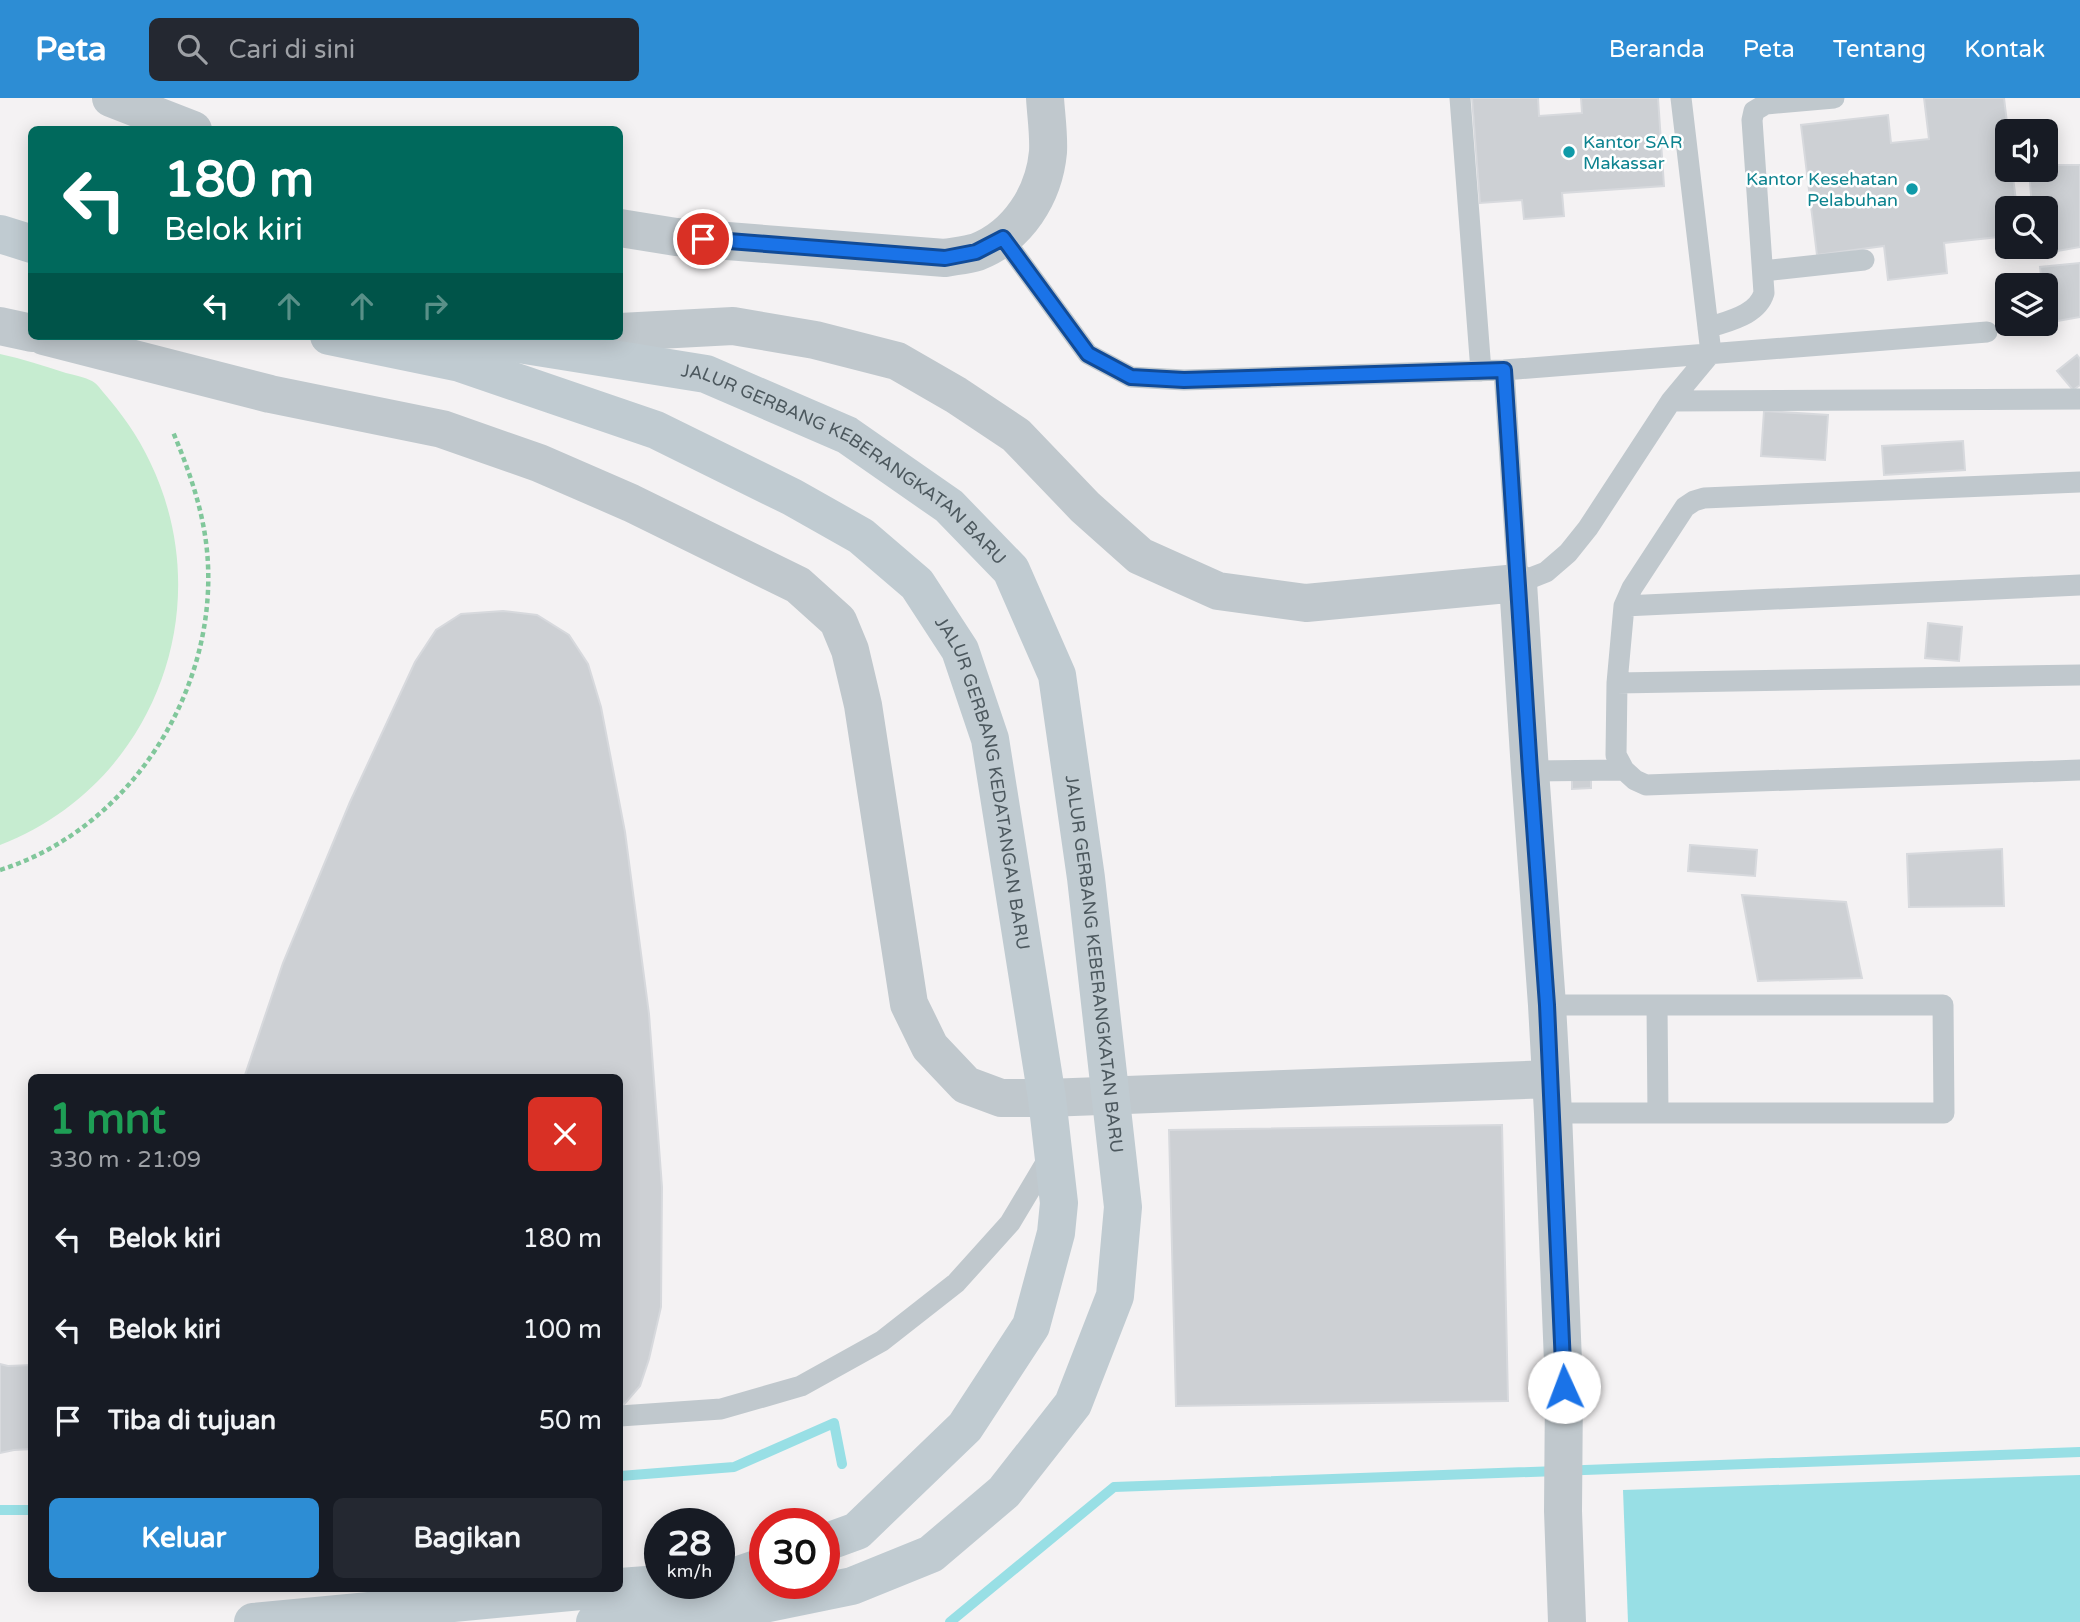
<!DOCTYPE html>
<html lang="id">
<meta charset="utf-8">
<style>
:root{--surface:#171b24;--page:#242831;--text:#f1f3f6;--muted:#9ea1a6;--accent:#2d8dd4}
body{margin:0;font-family:"Varela Round",sans-serif;background:var(--page);color:var(--text);height:100vh;display:flex;flex-direction:column;font-size:26px;white-space:nowrap}
*{box-sizing:border-box;margin:0}
p{font-size:23px;color:var(--muted)}
.icon{flex:none;width:38px;height:38px;fill:none;stroke:currentColor;stroke-width:2;stroke-linecap:round;stroke-linejoin:round}
.map{position:relative;flex:1;overflow:hidden}
.sheet{position:absolute;left:28px;top:976px;width:595px;height:518px;display:flex;flex-direction:column;background:var(--surface);border-radius:10px;box-shadow:0 4px 18px #0003}
.sheet>*{flex:none}
.hud{position:absolute;left:28px;top:28px;width:595px;height:214px;border-radius:10px;box-shadow:0 4px 18px #0003;background:#00695c;color:#fff;overflow:hidden}
.tools{position:absolute;left:1995px;top:21px;display:grid;gap:14px}
.tools a{display:grid;place-items:center;width:63px;height:63px;border-radius:10px;background:var(--surface);box-shadow:0 4px 18px #0003;font-size:35px}
.speed{position:absolute;left:644px;top:1410px;display:flex;gap:14px;font-size:35px;font-weight:700;text-align:center}
.speed>*{display:grid;place-content:center;width:91px;height:91px;border-radius:50%;background:var(--surface);box-shadow:0 4px 18px #0003;line-height:1}
.speed small{font-size:18px;font-weight:400}
.speed .limit{border:10px solid #d22;background:#fff;color:#111}
.pin{position:absolute;display:grid;place-items:center;width:60px;height:60px;color:#fff;margin:-30px;border:4px solid #fff;border-radius:50%;box-shadow:0 2px 7px #0007}
.me{position:absolute;width:77px;margin:-38px;rotate:358deg;stroke-linejoin:round;filter:drop-shadow(0 0 5px #0008)}
.turn{display:flex;align-items:center;gap:24px;height:147px;padding:0 21px;font-size:32px}
.turn .icon{width:91px;height:91px;stroke-width:2.5}
.turn b{display:block;font-size:49px;line-height:60px}
.lanes{display:flex;align-items:center;height:66px;padding:0 21px;background:#0003;justify-content:center;gap:35px;direction:ltr}
.lanes .off{opacity:.35}
.round{display:grid;place-items:center;flex:none;width:74px;height:74px;border-radius:10px;background:var(--page)}
.head{display:flex;align-items:center;justify-content:space-between;height:119px;padding:0 21px}
h1{font-size:42px;font-weight:700;line-height:52px;color:#1e9e55}
.primary-button{display:flex;gap:14px;margin-top:auto;padding:14px 21px}
.primary-button a{flex:1;height:80px;border-radius:10px;background:var(--accent);color:#fff;font-size:28px;font-weight:700;line-height:80px;text-align:center}
.primary-button a+a{background:var(--page);color:var(--text)}
ul{padding:0;list-style:none}
li{display:flex;align-items:center;gap:21px;height:91px;padding:0 21px}
li div{flex:1}
li b{display:block;font-size:26px}
li em{font-style:normal}
header{display:flex;align-items:center;gap:42px;box-sizing:border-box;height:98px;padding:0 35px;background:var(--accent);color:#fff}
header strong{font-size:33px}
nav{display:flex;gap:38px;margin-inline-start:auto;font-size:24px}
.search{width:490px;height:63px;background:var(--page);display:flex;align-items:center;gap:18px;box-sizing:border-box;padding:0 24px;border-radius:10px;color:var(--muted);font-size:26px}
.map>svg:first-child{display:block}
.green{fill:#c6ecd0}
.water{fill:#98dfe5}
.lines{fill:none;stroke-linecap:round;stroke-linejoin:round}
.stream{stroke:#98dfe5;stroke-width:10}
.building{fill:#cdd0d4;stroke:#d7d9dd;stroke-width:2}
.path{stroke:#81c79b;stroke-width:4.5;stroke-dasharray:5 3.5;stroke-linecap:butt}
.lane{stroke:#c0c8cd;stroke-width:21}
.street{stroke:#c0c8cd;stroke-width:38}
.secondary{stroke:#c0cbd1;stroke-width:38}
.route-casing{stroke:#114b97;stroke-width:18}
.route{stroke:#1a73e8;stroke-width:12}
.culture-dot{fill:#0f9aa8;stroke:#fff;stroke-width:2.5}
.labels{text-anchor:middle;dominant-baseline:central;stroke-width:5;stroke-linejoin:round;paint-order:stroke}
.culture-label{font-size:18px;fill:#0d838f;stroke:#fff;text-anchor:start}
.street-label{font-size:18px;fill:#4c585e;stroke:#fff}
</style>
<header>
<strong>Peta</strong>
<div class="search"><svg class="icon" aria-label="search" viewBox="0 0 24 24"><circle cx="10" cy="10" r="6"/><path d="M15 15l6 6"/></svg>Cari di sini</div>
<nav><a>Beranda</a><a>Peta</a><a>Tentang</a><a>Kontak</a></nav>
</header>
<div class="map">
<svg width="2080" height="1524" viewBox="0 0 2080 1524">
<rect width="100%" height="100%" fill="#f4f2f3"/>
<!-- green -->
<path class="green" d="M0,256C23,261 44,268 66,275C74,277 84,279 92,283C96,285 100,290 103,294C122,316 138,338 150,364C221,511 153,688 0,747Z"/>
<!-- water -->
<path class="water" d="M2080,1377V1524H1628L1623,1392Z"/>
<g class="lines">
<!-- stream -->
<path class="stream" d="M620,1378L734,1369L834,1325L842,1366
M0,1412H32
M950,1524L1114,1389L2080,1354"/>
</g>
<!-- building -->
<path class="building" d="M1472,0H1538L1539,18L1582,15L1581,0H1658L1664,88L1562,95L1564,118L1524,121L1522,102L1480,105Z
M1924,0H2004L2008,33L2007,72H2012L2017,110H2007V138L1944,145L1947,175L1888,182L1884,148L1817,157L1801,27L1888,17L1891,45L1929,41Z
M2046,67H2080V149L2035,157L2034,149H2046V110H2032L2029,72H2046Z
M2080,165V219L2046,225V187H2042L2040,169Z
M2077,257L2080,261V287L2073,292L2057,273Z
M1764,313L1828,317L1825,362L1761,358Z
M1963,343L1965,372L1884,377L1882,348Z
M503,513L537,517L569,537L588,566L601,609L625,734L649,916L662,1089L661,1209L649,1261L640,1288L620,1311V980H244L283,865L350,704L415,564L436,532L461,516Z
M1928,525L1962,529L1959,563L1925,560Z
M1572,665L1591,666V690L1572,691Z
M1690,747L1757,752L1755,778L1688,773Z
M2002,751L2004,808L1909,809L1907,756Z
M1742,797L1846,804L1862,880L1758,883Z
M1502,1027L1508,1303L1176,1308L1169,1032Z
M0,1266L8,1268L32,1267V1351L14,1352L0,1355Z"/>
<g class="lines">
<!-- path -->
<path class="path" d="M0,772C127,732 214,599 208,467C206,420 191,377 173,334"/>
<!-- lane -->
<path class="lane" d="M1460,0L1481,273
M1003,140L1088,256L1131,279L1184,282L1504,272L1987,234
M1763,173L1864,162
M1708,230C1727,223 1757,218 1764,195L1752,22L1754,13L1766,6L1834,0
M1504,272L1518,485L1546,474L1568,455L1588,430L1671,303L1711,255L1681,0
M1671,303L2080,301
M2080,384L1704,400L1694,403L1685,409L1632,490L1624,508L1617,585L1616,657L1624,672L1635,682L1646,687L2080,672
M1624,508L2080,487
M1617,585L2080,577
M1530,673L1624,672
M1547,907H1943L1944,1015H1553
M1657,907L1658,1015
M620,1318L721,1311L801,1288L882,1243L956,1185L1010,1125L1050,1058"/>
<!-- street -->
<path class="street" d="M111,0L193,32
M620,130L676,139L945,160C956,158 967,157 977,154C1018,138 1044,97 1048,54C1049,36 1046,17 1045,0
M0,228L32,235
M620,234L733,228L815,242L897,263L956,297L1016,337L1085,409L1140,458L1218,493L1306,505L1518,485L1530,673L1547,907L1553,1015L1564,1289L1563,1413L1567,1524
M44,238L270,296L442,331L539,365L631,405L798,487L838,523L850,552L863,607L909,906L930,949L966,987L1001,1000H1047L1551,981"/>
<!-- secondary -->
<g class="secondary">
<path d="M0,136L32,146"/>
<path id="s1" d="M329,238L460,265L656,332L792,399L861,438L917,486L960,552L990,641L1047,1000L1059,1105L1056,1135L1031,1228L965,1329L857,1433L824,1445"/>
<path id="s2" d="M436,238L481,240L706,276L847,337L949,408L1011,472L1057,577L1086,780L1123,1109L1115,1198L1073,1306L1004,1394L931,1456L852,1488L744,1510L595,1524"/>
<path d="M719,1480L736,1478L765,1468"/>
<path d="M620,1489L660,1486"/>
<path d="M253,1524L602,1491"/>
</g>
</g>
<g class="lines">
<!-- route casing -->
<g class="route-casing">
<path id="route" d="M703,141L945,160L976,154L1003,140L1088,256L1131,279L1184,282L1504,272L1530,673L1547,907L1564,1289"/>
</g>
<!-- route -->
<use href="#route" class="route"/>
</g>
<!-- markers -->
<g class="culture-dot">
<circle cx="1569" cy="54" r="7"/>
<circle cx="1912" cy="91" r="7"/>
</g>
<g class="labels">
<!-- culture labels -->
<g class="culture-label">
<text x="1583" y="44">Kantor SAR<tspan x="1583" dy="21">Makassar</tspan></text>
<text x="1898" y="81" text-anchor="end">Kantor Kesehatan<tspan x="1898" dy="21">Pelabuhan</tspan></text>
</g>
<!-- street labels -->
<g class="street-label">
<text stroke="none"><textPath href="#s2" startOffset="438">JALUR GERBANG KEBERANGKATAN BARU</textPath></text>
<text stroke="none"><textPath href="#s1" startOffset="859">JALUR GERBANG KEDATANGAN BARU</textPath></text>
<text stroke="none"><textPath href="#s2" startOffset="1046">JALUR GERBANG KEBERANGKATAN BARU</textPath></text>
</g>
</g>
</svg>
<div class="tools">
<a><svg class="icon" aria-label="sound" viewBox="0 0 24 24"><path d="M4 9h4l5-4v14l-5-4H4zM17 9q2 3 0 6"/></svg></a>
<a><svg class="icon" aria-label="search" viewBox="0 0 24 24"><circle cx="10" cy="10" r="6"/><path d="M15 15l6 6"/></svg></a>
<a><svg class="icon" aria-label="layers" viewBox="0 0 24 24"><path d="M12 4l9 5-9 5-9-5zM3 14l9 5 9-5"/></svg></a>
</div>
<div class="speed"><div>28<small>km/h</small></div><div class="limit">30</div></div>
<div class="pin" style="left:703px;top:141px;background:#d93025"><svg class="icon" aria-label="arrive" viewBox="0 0 24 24"><path d="M6 21V4h12l-3 4 3 4H6"/></svg></div>
<svg class="me" style="left:1564px;top:1289px" viewBox="-20 -20 40 40"><circle r="19" fill="#fff"/><path d="M0-13L10 11 0 6-10 11z" fill="#1a73e8"/></svg>
<div class="hud">
<div class="turn"><svg class="icon" aria-label="left" viewBox="0 0 24 24"><path d="M17 20v-9H6M10 6l-5 5 5 5"/></svg><div><b>180 m</b>Belok kiri</div></div>
<div class="lanes"><svg class="icon" aria-label="left" viewBox="0 0 24 24"><path d="M17 20v-9H6M10 6l-5 5 5 5"/></svg><svg class="icon off" aria-label="ahead" viewBox="0 0 24 24"><path d="M12 20V5M6 11l6-6 6 6"/></svg><svg class="icon off" aria-label="ahead" viewBox="0 0 24 24"><path d="M12 20V5M6 11l6-6 6 6"/></svg><svg class="icon off" aria-label="right" viewBox="0 0 24 24"><path d="M7 20v-9h11M14 6l5 5-5 5"/></svg></div>
</div>
<section class="sheet">
<div class="head"><div><h1>1 mnt</h1><p>330 m · 21:09</p></div><a class="round" style="background:#d93025;color:#fff"><svg class="icon" aria-label="close" viewBox="0 0 24 24"><path d="M6 6l12 12M18 6L6 18"/></svg></a></div>
<ul>
<li><svg class="icon" aria-label="left" viewBox="0 0 24 24"><path d="M17 20v-9H6M10 6l-5 5 5 5"/></svg><div><b>Belok kiri</b></div><em>180 m</em></li>
<li><svg class="icon" aria-label="left" viewBox="0 0 24 24"><path d="M17 20v-9H6M10 6l-5 5 5 5"/></svg><div><b>Belok kiri</b></div><em>100 m</em></li>
<li><svg class="icon" aria-label="arrive" viewBox="0 0 24 24"><path d="M6 21V4h12l-3 4 3 4H6"/></svg><div><b>Tiba di tujuan</b></div><em>50 m</em></li>
</ul>
<div class="primary-button"><a>Keluar</a><a>Bagikan</a></div>
</section>
</div>
